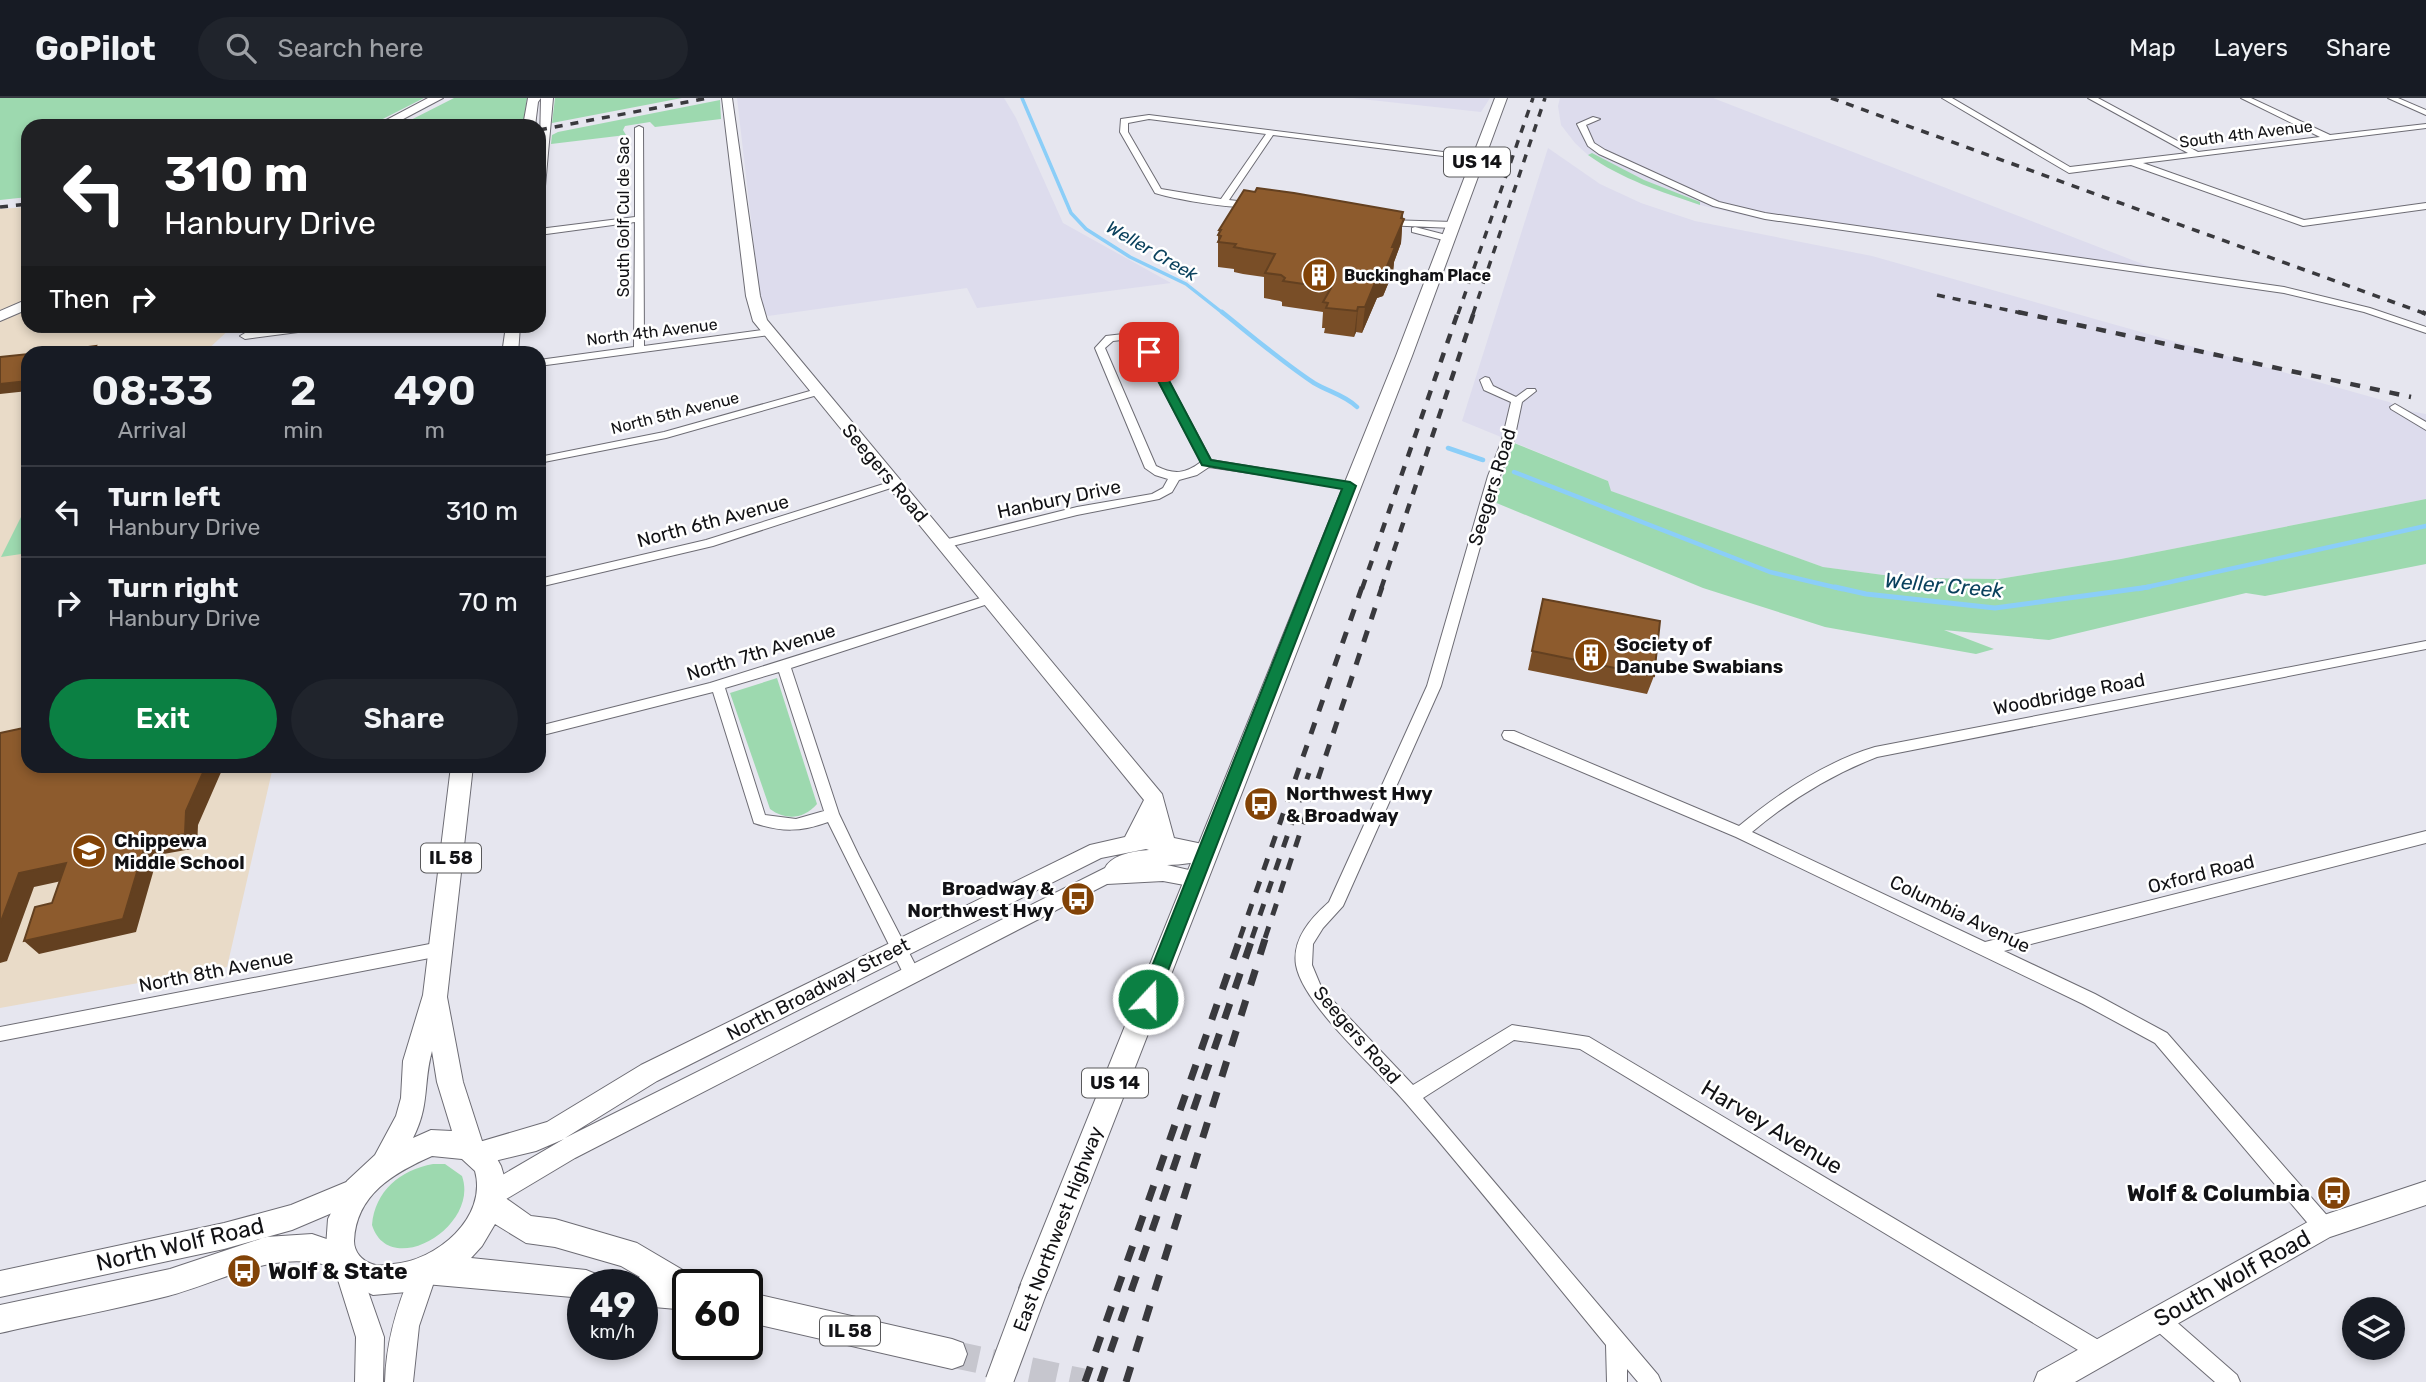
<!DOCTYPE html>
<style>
:root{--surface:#171b24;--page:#20242c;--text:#f1f3f6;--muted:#9ea1a6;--line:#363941;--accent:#0b8043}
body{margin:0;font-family:Rubik,sans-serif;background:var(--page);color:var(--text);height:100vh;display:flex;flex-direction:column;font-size:26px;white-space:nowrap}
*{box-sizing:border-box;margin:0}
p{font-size:23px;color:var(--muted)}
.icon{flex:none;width:38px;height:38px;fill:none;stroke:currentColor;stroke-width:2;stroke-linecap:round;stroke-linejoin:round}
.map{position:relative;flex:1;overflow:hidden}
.panel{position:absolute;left:21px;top:248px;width:525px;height:427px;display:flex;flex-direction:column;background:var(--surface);border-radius:21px;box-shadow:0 4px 10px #0003}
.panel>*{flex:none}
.top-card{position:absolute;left:21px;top:21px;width:525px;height:214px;border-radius:21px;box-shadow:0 4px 10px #0003;background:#202124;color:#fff;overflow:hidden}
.buttons{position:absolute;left:2342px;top:1199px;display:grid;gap:14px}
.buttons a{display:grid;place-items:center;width:63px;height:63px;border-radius:50%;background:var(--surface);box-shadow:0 4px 10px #0003;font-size:35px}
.speed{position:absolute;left:567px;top:1171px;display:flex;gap:14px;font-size:35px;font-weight:700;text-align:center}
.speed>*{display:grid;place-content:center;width:91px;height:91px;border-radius:50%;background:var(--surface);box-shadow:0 4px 10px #0003;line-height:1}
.speed small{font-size:18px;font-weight:400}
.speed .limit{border:4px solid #111;border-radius:10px;background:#fff;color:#111}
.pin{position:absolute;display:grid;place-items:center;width:60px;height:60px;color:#fff;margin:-30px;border-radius:14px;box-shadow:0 4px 10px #0006}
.me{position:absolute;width:77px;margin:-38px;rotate:21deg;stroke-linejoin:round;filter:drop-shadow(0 0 5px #0008)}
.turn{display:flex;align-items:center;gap:24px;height:147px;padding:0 28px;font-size:32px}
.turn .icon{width:91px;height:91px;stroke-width:2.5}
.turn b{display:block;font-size:49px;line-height:60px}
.then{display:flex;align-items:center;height:66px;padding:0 28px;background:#0003;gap:14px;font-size:26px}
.eta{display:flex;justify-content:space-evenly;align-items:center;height:119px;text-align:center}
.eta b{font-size:42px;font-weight:600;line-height:49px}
.cta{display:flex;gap:14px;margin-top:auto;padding:14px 28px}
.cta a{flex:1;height:80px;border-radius:42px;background:var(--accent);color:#fff;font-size:28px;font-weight:600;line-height:80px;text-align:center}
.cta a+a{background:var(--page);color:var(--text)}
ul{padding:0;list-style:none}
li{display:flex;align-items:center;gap:21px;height:91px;padding:0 28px;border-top:2px solid var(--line)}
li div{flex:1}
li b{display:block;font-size:26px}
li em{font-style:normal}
header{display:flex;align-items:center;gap:42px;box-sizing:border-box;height:98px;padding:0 35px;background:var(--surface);border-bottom:2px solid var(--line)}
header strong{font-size:33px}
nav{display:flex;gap:38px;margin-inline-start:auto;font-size:24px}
.search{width:490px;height:63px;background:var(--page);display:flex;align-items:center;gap:18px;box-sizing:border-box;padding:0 24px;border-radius:38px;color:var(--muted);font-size:26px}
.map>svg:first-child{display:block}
.commercial{fill:#e9dbc8}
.built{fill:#dddced}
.green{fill:#9dd9af}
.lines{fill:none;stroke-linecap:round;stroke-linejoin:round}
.stream-far2{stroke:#8bcef8;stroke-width:3.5}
.stream-far1{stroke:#8bcef8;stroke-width:4.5}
.stream{stroke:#8bcef8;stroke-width:5}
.primary-tunnel{stroke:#c6c6ce;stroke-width:27;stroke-dasharray:27 13;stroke-linecap:butt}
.street-casing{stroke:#6d6c74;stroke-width:2}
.secondary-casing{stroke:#6d6c74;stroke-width:2}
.primary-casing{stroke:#6d6c74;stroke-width:2}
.street{fill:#fff;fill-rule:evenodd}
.secondary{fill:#fff;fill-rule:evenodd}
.primary{fill:#fff;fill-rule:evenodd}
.rail-far3{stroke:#39393d;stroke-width:3.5;stroke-dasharray:8 8;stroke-linecap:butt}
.rail-far2{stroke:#39393d;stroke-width:4.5;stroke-dasharray:10 10;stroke-linecap:butt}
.rail-far1{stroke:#39393d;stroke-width:5;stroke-dasharray:12 12;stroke-linecap:butt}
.rail{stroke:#39393d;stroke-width:7;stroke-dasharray:16 16;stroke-linecap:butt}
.primary-bridge-casing{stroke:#6d6c74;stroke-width:29;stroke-linecap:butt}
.primary-bridge{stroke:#fff;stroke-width:27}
.wall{fill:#794e27}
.shaded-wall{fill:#634020}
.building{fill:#8d5b2d;stroke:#634020;stroke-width:2}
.route{fill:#0b8043;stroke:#07532c;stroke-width:2}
.labels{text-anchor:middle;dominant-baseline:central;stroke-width:5;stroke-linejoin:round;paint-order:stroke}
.far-street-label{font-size:16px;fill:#121215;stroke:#fff}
.far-poi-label{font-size:16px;font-weight:bold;fill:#121215;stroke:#fff;text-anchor:start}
.shield{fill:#fff;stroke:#59595b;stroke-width:2}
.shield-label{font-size:18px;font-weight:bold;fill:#121215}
.far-water-label{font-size:18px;font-style:italic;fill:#0a415d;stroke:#fff}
.street-label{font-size:19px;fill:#121215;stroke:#fff}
.poi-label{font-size:19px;font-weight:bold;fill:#121215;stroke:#fff;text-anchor:start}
.water-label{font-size:21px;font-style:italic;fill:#0a415d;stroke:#fff}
.near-street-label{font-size:23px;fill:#121215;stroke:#fff}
.near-poi-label{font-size:23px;font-weight:bold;fill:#121215;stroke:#fff;text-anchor:end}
</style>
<header>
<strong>GoPilot</strong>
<div class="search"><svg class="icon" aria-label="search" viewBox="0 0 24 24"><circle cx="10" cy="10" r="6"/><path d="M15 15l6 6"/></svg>Search here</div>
<nav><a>Map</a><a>Layers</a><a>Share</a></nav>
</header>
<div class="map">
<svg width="2426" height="1284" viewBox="0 0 2426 1284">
<rect width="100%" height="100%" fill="#e6e6ef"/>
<!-- commercial -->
<path class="commercial" d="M28,109V228H233L204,255L28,256V668L273,669L227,869L0,910V111Z"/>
<!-- built -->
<path class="built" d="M737,0H1004L1016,20L1063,125L1171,185L977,210L967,190L768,218L761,208Z
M1352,0H1490L1481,14Z
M1560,0H1713L2158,172L2162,177L1759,121L1700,107L1651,90L1588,57L1575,45L1561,27L1558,8Z
M1548,50L1600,86L1641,105L1695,123L1872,158L2389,304L2404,312L2426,316V401L2121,461L1999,481L1906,480L1823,469L1610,393L1608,383L1462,323Z"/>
<!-- green -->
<path class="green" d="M0,0H424L369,28H28V99L0,102Z
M454,0H527L523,28H399Z
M555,0H682L552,25Z
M720,2L721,21L655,29L650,24L625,28L623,32L626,37L551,46L552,37L558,34Z
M1592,55L1644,82L1700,104V107C1662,94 1621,81 1588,57Z
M1514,345L1608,383L1611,393L1823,469L1906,480L1999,481L2121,461L2426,401V466L2265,498L2246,495L2049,542L1944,532L1994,551L1976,556L1825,529L1703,490L1494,404Z
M28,405V455L1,459Z
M777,580L817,706C804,721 786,723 770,711L730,595Z
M433,1066H445L462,1078C480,1129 389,1182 372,1127C375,1093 400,1072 433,1066Z"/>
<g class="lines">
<!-- stream-far2 -->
<path class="stream-far2" d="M1022,0L1071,115L1086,131L1130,159L1186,186L1224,216"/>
<!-- stream-far1 -->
<path class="stream-far1" d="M1222,214C1252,238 1282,264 1314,285C1329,294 1345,297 1357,309
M1448,350L1483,362
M1514,374L1770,474L1842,491
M2138,491L2426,428"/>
<!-- stream -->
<path class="stream" d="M1835,489L1866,496L1995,510L2149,489"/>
<!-- primary-tunnel -->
<path class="primary-tunnel" d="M952,1256L1083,1284"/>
<!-- street casing -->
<g class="street-casing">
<path id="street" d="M1942,0H1952L2070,69L2188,55L2088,0H2098L2198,54L2320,39L2241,0H2251L2330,37L2426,26V30L2143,65L2304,122L2426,105V111L2303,128L2131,67L2069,75Z
M2388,0H2398L2426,12V17Z
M1149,17L1459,56L1463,58L1459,60L1273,37L1229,102L1255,105V109C1232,111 1178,102 1155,95L1120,34L1121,21ZM1149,21L1266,36L1221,101L1161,91L1128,34V25Z
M1593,19L1600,21L1586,27L1594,45L1605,52L1719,104L1765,115L2284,189L2370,210L2426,229V235L2364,214L2284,195L1765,121L1713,108L1599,56L1588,48L1577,26Z
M639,28L643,30L644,248L770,231L775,234L770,237L539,268V262L634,249L635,124L539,137V131L635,119V30Z
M1387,122L1453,124L1457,127L1453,130L1384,127V123Z
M1415,129L1450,138L1452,140L1447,143L1412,134V130Z
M302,228H326L321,231L245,241L240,238L245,235Z
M1132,235L1149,246L1211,362L1350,385L1354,386V390L1209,369L1197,377L1179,382L1172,394L1159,401L1077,417L944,450L940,449L938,446L940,443L1077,409L1152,396L1163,390L1168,381L1155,377L1145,370L1095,250L1106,238ZM1130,241L1140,248L1201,364C1185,376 1174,377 1156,368L1105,250L1113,243Z
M1485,279L1489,280L1493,288L1516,299L1527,291H1535L1536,293L1522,304L1514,342L1500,378L1441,588L1343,808L1323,830L1313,846L1312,867L1322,891L1413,987L1512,927L1589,939L2107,1247L2110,1254L2107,1261L2100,1264L2093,1261L1580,951L1514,942L1423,1000L1658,1277L1661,1284H1638L1627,1271V1284H1607L1606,1247C1539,1166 1474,1083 1405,1004C1377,971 1303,907 1296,867C1292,841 1311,820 1329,804L1427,588L1488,378L1502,342L1511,304L1484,292L1480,282Z
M817,291L822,294L821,296L666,340L539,365V359L664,334Z
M2395,306L2426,324V332L2391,311L2390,309Z
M893,383L897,384V388L713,448L539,489V481L706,442Z
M990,497L996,501L994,504L791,570L839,716L859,758L919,874L917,879L911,881L905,879L828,724C801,734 781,734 754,725L713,594L539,638V628L710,585ZM779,574L824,713L796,721L765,717L725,590Z
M2426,543V551L1877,659C1831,677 1790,702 1752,734L1985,844L2426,733V745L2004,853L2095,896L2167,935L2331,1122L2333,1129L2331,1136L2324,1138L2317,1136L2155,945L2083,906L1736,739L1504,641L1502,637L1504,633H1514L1739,728C1779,695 1825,664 1875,649Z
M440,844L446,846L448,851L446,856L440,858L0,943V929Z
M2157,1210L2164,1213L2237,1277L2240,1284H2215L2150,1227L2147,1220L2150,1213Z"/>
</g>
<!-- secondary casing -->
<g class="secondary-casing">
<path id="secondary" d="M722,0H732L760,198L767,222L1162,696L1174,740L1212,748L1215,754L1212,760C1199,764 1182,767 1167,767L1202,775L1206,781L1202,787L1195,789L1163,783L1107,786L575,1060L491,1110L482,1107L478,1098L482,1089L564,1041L536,1053L478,1067L469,1063L466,1055L469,1047L547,1024L641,967L1090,747L1125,739L1144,702L753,223L746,198ZM1146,751L1149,752C1135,753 1112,756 1105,770L565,1040L657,983L1101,760Z
M356,1080L365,1083L369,1092L365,1101L292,1132L224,1151L0,1199V1173L224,1125L291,1107Z
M2426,1083V1107L2330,1139L2075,1284H2034L2038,1274L2315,1120Z
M312,1136L350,1149L356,1159L384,1239L383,1284H355L356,1239L334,1169C274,1150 225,1183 168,1198C113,1212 56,1222 0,1235V1207L170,1171L266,1139Z
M424,1162L433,1166L437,1175L419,1228L413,1284H385C386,1242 398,1204 415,1166Z"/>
</g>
<!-- primary casing -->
<g class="primary-casing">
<path id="primary" d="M428,0H443L390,28H375Z
M528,0H541L538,4L535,28H523Z
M541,0H553L545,88L539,92Z
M1495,0H1507L1412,258L1049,1190L1044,1200L1034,1205L1024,1200L1019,1190L1396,258Z
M28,201V211L0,223V213Z
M506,228H520L518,256H502Z
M451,668H473L447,899L463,984L482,1043L491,1050L501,1068L504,1078V1099L531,1118L555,1121L637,1145L698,1181L701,1186H688V1212L642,1208V1186H630L632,1183L640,1179L621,1168L555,1149L526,1145L495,1126L482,1148L471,1160L586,1172L596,1176L600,1186H583V1200L425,1186L407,1194L373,1197L340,1181L326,1149L328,1121L347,1083L375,1057L396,1018L401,1000L403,963L423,897ZM432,953L437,984L452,1033L431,1032L413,1040C430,1007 423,985 432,953ZM432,1058L462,1061L475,1073C488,1120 436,1163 393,1166C386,1167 378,1169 372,1166C362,1163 354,1154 354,1143C356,1096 394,1075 432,1058Z
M747,1194L952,1241L963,1245L967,1256L963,1267L952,1271L747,1224Z"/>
</g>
<!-- street -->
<use href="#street" class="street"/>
<!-- secondary -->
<use href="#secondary" class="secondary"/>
<!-- primary -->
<use href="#primary" class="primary"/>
<!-- rail-far3 -->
<path class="rail-far3" d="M1831,0L2426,216
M539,32L708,0
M0,109L28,106
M1937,197L2026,216
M1458,216L1533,0
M1473,216L1545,0"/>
<!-- rail-far2 -->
<path class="rail-far2" d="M2018,214L2411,299
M2422,214L2426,216
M1362,491L1458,214
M1381,491L1474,214"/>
<!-- rail-far1 -->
<path class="rail-far1" d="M1240,840L1362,489
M1252,840L1309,675
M1265,840L1382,489"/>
<!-- rail -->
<path class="rail" d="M1085,1284L1241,838
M1100,1284L1253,838
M1126,1284L1266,838"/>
<!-- primary-bridge casing -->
<g class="primary-bridge-casing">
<path id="primary-bridge" d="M999,1284L1034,1190"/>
</g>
<!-- primary-bridge -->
<use href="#primary-bridge" class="primary-bridge"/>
</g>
<!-- wall -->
<path class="wall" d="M1403,114L1401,145L1394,164L1393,174L1383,198L1377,200L1362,235L1356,234L1354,239L1324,235L1325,230H1322L1323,214L1282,208V204L1280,203L1264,200V179L1243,176L1234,174V171L1218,169V137L1219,132Z
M1543,501L1654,578L1647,596L1528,572Z"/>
<!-- shaded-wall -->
<path class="shaded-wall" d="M1403,114L1401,145L1394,164L1393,174L1383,198L1377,200L1362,235L1365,209L1379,175L1392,149Z
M1358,209L1356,234L1354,239L1357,213Z
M96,248L101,256H92Z
M28,283V293L0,296V286Z
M206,668H219L222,672L198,727L197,750L158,757L136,834L39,856L24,843L146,744L186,713Z
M66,765L80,779L34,789L7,863L0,865V826L19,775Z"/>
<!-- building -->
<path class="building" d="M1257,90L1294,95L1403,114L1401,120L1404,121L1392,149H1395L1385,173L1379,175L1365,209H1358L1357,213L1326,210L1328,205L1323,204L1331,190L1283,183L1285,180L1281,177L1265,175L1275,156L1244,151L1234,149L1236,146L1218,144L1221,138L1218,137L1221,132H1219L1244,92L1255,94Z
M96,248L92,256H34Z
M28,256V283L0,286V259Z
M1543,501L1660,523L1654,578L1532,553Z
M28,629V668H206L186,713L185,736L146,744L123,821L24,843L35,809L52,805L66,765L19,775L0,826V635Z"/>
<!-- route -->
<path class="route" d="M1145,251L1154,254L1211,362L1350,384L1356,388L1157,901L1155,907L1148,910L1141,907L1139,901L1342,391L1202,367L1143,254Z"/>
<!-- icons -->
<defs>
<g id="building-disc" transform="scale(1.75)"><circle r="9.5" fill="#824307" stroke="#fff"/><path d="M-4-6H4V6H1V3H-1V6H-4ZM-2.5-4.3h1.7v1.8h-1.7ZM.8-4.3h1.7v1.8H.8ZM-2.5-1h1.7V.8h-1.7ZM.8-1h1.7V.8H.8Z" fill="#fff"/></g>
<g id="bus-disc" transform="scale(1.75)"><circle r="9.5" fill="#824307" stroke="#fff"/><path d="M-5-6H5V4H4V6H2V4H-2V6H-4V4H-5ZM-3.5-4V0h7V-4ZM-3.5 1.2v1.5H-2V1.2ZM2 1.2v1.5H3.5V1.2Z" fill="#fff"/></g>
<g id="school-disc" transform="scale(1.75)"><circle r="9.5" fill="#824307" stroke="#fff"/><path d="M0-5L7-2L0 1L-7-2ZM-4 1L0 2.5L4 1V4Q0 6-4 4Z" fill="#fff"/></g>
</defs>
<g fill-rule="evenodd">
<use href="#building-disc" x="1319" y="177"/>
<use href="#building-disc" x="1591" y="557"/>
<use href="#bus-disc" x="1261" y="706"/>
<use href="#school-disc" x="89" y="753"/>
<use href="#bus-disc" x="1078" y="801"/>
<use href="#bus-disc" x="2334" y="1095"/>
<use href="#bus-disc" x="244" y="1173"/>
</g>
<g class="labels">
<!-- far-street labels -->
<g class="far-street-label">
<text transform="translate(2246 36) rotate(-7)">South 4th Avenue</text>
<text transform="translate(623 119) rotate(-90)">South Golf Cul de Sac</text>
<text transform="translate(652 234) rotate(-7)">North 4th Avenue</text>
<text transform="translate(675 315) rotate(-14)">North 5th Avenue</text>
</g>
<!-- far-poi labels -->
<g class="far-poi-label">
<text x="1344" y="177">Buckingham Place</text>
</g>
<!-- shield labels -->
<g class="shield">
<rect x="1444" y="49.5" width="66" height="29" rx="5"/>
<rect x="421" y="745.5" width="60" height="29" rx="5"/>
<rect x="1082" y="970.5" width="66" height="29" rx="5"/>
<rect x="820" y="1218.5" width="60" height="29" rx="5"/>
</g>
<g class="shield-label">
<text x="1477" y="64">US 14</text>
<text x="451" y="760">IL 58</text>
<text x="1115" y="985">US 14</text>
<text x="850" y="1233">IL 58</text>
</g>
<!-- far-water labels -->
<g class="far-water-label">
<text transform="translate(1152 153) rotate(30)">Weller Creek</text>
</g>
<!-- street labels -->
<g class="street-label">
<text transform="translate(885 375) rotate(50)">Seegers Road</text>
<text transform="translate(1492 389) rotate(-73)">Seegers Road</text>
<text transform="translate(1059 401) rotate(-12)">Hanbury Drive</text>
<text transform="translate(713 423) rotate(-15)">North 6th Avenue</text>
<text transform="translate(761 554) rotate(-17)">North 7th Avenue</text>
<text transform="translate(2069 596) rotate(-11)">Woodbridge Road</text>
<text transform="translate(2201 776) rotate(-14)">Oxford Road</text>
<text transform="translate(1960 816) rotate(26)">Columbia Avenue</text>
<text transform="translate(216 873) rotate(-11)">North 8th Avenue</text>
<text transform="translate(818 891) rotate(-27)">North Broadway Street</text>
<text transform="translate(1357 937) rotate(49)">Seegers Road</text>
<text transform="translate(1058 1131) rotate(-69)">East Northwest Highway</text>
</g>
<!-- poi labels -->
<g class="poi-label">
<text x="1616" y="546">Society of<tspan x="1616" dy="22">Danube Swabians</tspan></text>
<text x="1286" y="695">Northwest Hwy<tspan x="1286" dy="22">&amp; Broadway</tspan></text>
<text x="114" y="742">Chippewa<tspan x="114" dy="22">Middle School</tspan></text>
<text x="1054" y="790" text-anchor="end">Broadway &amp;<tspan x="1054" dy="22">Northwest Hwy</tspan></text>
</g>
<!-- water labels -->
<g class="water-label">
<text transform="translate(1944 487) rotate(5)">Weller Creek</text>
</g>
<!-- near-street labels -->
<g class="near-street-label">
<text transform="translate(1772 1029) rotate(31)">Harvey Avenue</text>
<text transform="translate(180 1146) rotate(-13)">North Wolf Road</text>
<text transform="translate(2232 1180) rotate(-29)">South Wolf Road</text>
</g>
<!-- near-poi labels -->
<g class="near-poi-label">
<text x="2310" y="1095">Wolf &amp; Columbia</text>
<text x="268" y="1173" text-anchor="start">Wolf &amp; State</text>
</g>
</g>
</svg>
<div class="buttons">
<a><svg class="icon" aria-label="layers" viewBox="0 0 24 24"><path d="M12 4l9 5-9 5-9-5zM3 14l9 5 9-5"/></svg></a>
</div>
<div class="speed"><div>49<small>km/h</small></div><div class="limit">60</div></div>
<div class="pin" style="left:1149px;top:254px;background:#d93025"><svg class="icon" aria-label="arrive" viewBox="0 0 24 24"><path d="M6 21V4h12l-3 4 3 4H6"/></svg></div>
<svg class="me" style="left:1148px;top:901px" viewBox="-20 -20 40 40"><circle r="17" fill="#0b8043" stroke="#fff" stroke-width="3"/><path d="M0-11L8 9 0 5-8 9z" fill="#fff"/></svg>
<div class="top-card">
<div class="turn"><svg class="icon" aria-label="left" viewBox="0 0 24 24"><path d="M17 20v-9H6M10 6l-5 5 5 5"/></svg><div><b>310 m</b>Hanbury Drive</div></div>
<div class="then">Then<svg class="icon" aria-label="right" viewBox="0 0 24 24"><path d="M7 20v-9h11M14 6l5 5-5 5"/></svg></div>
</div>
<section class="panel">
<div class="eta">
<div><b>08:33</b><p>Arrival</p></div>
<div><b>2</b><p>min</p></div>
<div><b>490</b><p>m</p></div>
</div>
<ul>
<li><svg class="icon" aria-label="left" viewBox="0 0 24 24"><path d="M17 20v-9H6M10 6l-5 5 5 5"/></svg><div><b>Turn left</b><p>Hanbury Drive</p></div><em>310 m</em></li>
<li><svg class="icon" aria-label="right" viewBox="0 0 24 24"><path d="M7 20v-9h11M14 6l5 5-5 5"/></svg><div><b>Turn right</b><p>Hanbury Drive</p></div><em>70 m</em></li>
</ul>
<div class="cta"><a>Exit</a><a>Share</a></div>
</section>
</div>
